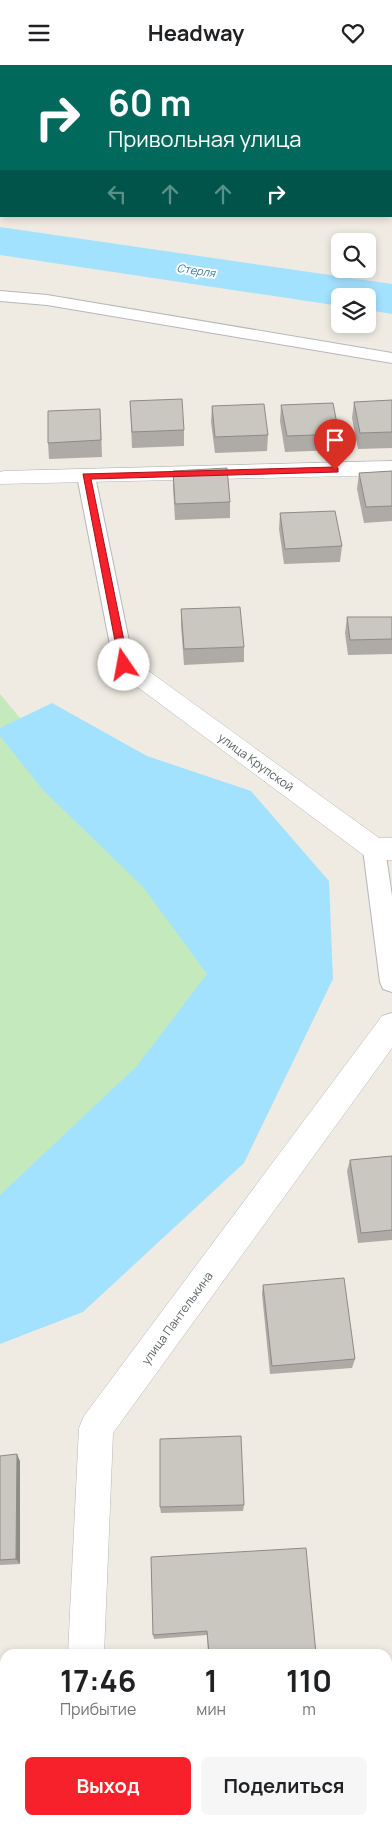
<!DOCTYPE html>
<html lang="ru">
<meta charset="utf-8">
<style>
:root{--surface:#fff;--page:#f6f6f6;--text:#202124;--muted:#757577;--accent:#f7212b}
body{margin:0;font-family:Manrope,sans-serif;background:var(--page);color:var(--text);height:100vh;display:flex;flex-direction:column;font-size:19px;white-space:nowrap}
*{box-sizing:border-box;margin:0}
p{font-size:16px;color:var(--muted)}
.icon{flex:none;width:28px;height:28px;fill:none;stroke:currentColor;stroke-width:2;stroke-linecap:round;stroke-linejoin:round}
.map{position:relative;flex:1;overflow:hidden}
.details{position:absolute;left:0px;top:1584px;width:392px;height:176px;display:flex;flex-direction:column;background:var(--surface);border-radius:15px 15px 0 0;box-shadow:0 2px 8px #0003}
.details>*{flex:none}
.hud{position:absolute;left:0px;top:0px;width:392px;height:152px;box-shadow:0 2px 8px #0003;background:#00695c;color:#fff;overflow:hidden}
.buttons{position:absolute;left:331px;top:168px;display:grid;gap:10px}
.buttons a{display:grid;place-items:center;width:45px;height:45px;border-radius:8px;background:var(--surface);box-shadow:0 2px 8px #0003;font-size:25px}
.pin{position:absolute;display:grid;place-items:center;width:42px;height:42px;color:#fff;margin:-51px -21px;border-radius:50% 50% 50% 0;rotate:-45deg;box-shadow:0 0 5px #0007}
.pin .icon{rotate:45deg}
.me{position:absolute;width:55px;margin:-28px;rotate:348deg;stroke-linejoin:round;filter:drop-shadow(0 0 4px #0008)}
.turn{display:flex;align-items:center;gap:18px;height:105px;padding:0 25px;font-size:22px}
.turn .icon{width:65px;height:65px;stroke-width:2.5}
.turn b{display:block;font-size:35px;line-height:42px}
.lanes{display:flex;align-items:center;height:48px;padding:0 25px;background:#0003;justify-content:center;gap:25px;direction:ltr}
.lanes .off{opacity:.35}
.eta{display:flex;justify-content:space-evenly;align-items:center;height:85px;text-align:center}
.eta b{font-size:30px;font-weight:700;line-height:35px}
.cta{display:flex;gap:10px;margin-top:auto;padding:10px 25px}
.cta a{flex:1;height:58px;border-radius:8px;background:var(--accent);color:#fff;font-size:20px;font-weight:700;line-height:58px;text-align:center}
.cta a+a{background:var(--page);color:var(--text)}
header{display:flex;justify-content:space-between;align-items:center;height:65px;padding:0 25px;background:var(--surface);font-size:22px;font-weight:700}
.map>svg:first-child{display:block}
.green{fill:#c3e9bd}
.water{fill:#a3e2ff}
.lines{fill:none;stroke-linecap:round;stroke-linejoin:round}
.river{fill:#a3e2ff;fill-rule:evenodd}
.lane-casing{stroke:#b4b7bb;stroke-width:2}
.street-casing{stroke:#b4b7bb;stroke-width:1}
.lane{fill:#fff;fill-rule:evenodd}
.street{fill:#fff;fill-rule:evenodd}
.wall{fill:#aeaaa5}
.shaded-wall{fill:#8d8b86}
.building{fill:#cac6c0;stroke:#8d8b86}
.route{fill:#f7212b;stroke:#a1151c}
.labels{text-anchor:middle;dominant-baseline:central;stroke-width:4;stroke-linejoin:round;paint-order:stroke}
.far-water-label{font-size:11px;font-style:italic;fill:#337aa7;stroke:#fff}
.street-label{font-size:12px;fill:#5b6165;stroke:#fff}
</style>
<header><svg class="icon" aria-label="menu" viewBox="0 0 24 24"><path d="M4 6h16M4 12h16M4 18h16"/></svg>Headway<svg class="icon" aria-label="heart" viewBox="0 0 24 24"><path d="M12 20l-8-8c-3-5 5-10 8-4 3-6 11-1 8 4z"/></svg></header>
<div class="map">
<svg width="392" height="1759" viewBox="0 0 392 1759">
<rect width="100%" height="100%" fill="#efebe3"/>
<!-- green -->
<path class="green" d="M0,629L20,653L182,761L257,862L0,1178Z"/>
<!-- water -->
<path class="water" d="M52,638L147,691L251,726L329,816L333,914L244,1098L83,1247L0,1279V1130L136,1002L207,909L143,822L43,725L0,671V663Z"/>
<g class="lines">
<!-- river -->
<path class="river" d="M0,162L392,219V249L368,245V231H340V241L0,190Z"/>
<!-- lane casing -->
<g class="lane-casing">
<path id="lane" d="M0,226L47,230L392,288V298L47,240L0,236Z
M86,405L93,407L95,411L134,600L131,605L124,607L117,605L114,600L77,411L79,407Z
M374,775L382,778L385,784L392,831V927L383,924L380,917L363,784L366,778Z"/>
</g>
<!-- street casing -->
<g class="street-casing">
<path id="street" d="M355,0H371V1H355Z
M391,78H392V88H391Z
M392,396V410L0,419V407L4,406Z
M124,591L132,594L379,773H392V795H374L365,791L116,606L112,600L116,594Z
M392,948V983L113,1368L104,1589H68L79,1363L84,1351L382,951Z
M60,1755H98V1759H58Z"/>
</g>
<!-- lane -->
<use href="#lane" class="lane"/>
<!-- street -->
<use href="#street" class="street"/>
</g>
<!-- wall -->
<path class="wall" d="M204,0H253L252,1H204Z
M392,2V30H391V6Z
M391,36H392V74H391Z
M392,335V383L358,384L352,353L354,337Z
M130,336L184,365V381L132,383Z
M281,340L339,369L337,385L285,387L280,356Z
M212,341L268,370L267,386L215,388L211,357Z
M101,360L102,392L49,394L48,378Z
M173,406L230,437V453L175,455L173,422Z
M392,406V456L364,458L357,424L359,408Z
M280,448L342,481L340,497L284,499L279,464Z
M181,544L244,582V597L184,600L181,560Z
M347,552H392V589L348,590L345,568Z
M392,1091V1175L358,1178L347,1106L350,1095Z
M263,1220L355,1294L352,1303L270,1309L262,1229Z
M0,1391L20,1396V1499L0,1500Z
M244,1440L243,1446L161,1448L160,1442Z
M151,1492L316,1589H208L207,1570L154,1574L153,1570Z"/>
<!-- shaded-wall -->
<path class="shaded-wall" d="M17,1389L20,1396V1499L16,1494Z"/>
<!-- building -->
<path class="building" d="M69,0H98L112,1H69Z
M268,0H313V1H282Z
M391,36H392V58H391Z
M182,334L184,365L132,367L130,336Z
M392,335V367L360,368L354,337Z
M333,338L339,369L287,371L281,340Z
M264,339L268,370L215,372L212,341Z
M100,344L101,375L48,378V346Z
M227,403L230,437L175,439L173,406Z
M392,406V441L366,442L359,408Z
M335,446L342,481L285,484L280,448Z
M240,542L244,582L184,584L181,544Z
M347,552H392V574L350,575Z
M392,1091V1165L361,1168L350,1095Z
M344,1213L355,1294L272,1301L263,1220Z
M241,1371L244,1440L160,1442V1374Z
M17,1389L16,1494L0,1495V1391Z
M306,1483L316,1589H209L207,1566L153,1570L151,1492Z"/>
<!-- route -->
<path class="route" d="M335,402L338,403V407L91,414L129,600L127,602H120L83,409Z"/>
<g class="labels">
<!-- far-water labels -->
<g class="far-water-label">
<text transform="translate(196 205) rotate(8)">Стерля</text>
</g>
<!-- street labels -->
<g class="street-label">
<text transform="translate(256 697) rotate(36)">улица Крупской</text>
<text transform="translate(177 1253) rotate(-54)">улица Пантелькина</text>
</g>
</g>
</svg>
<div class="buttons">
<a><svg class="icon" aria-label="search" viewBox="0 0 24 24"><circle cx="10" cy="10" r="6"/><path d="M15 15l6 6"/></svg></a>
<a><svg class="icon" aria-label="layers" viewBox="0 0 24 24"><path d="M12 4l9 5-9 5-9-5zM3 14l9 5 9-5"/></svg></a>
</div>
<div class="pin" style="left:335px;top:405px;background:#d93025"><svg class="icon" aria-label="arrive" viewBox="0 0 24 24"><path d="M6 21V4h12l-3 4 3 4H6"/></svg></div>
<svg class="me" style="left:124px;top:600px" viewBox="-20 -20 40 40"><circle r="19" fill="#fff"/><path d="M0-13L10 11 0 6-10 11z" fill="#f7212b"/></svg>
<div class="hud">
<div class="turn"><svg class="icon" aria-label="right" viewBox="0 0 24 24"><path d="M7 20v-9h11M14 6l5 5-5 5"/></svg><div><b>60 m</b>Привольная улица</div></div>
<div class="lanes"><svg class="icon off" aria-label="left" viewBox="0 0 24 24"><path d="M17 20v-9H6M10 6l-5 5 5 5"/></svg><svg class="icon off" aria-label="ahead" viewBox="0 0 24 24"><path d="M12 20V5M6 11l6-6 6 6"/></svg><svg class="icon off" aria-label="ahead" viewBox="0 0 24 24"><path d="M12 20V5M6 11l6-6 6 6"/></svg><svg class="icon" aria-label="right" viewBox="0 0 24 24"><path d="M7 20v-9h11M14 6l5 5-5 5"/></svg></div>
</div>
<section class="details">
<div class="eta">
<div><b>17:46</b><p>Прибытие</p></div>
<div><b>1</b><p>мин</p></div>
<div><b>110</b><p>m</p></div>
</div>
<div class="cta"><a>Выход</a><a>Поделиться</a></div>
</section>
</div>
